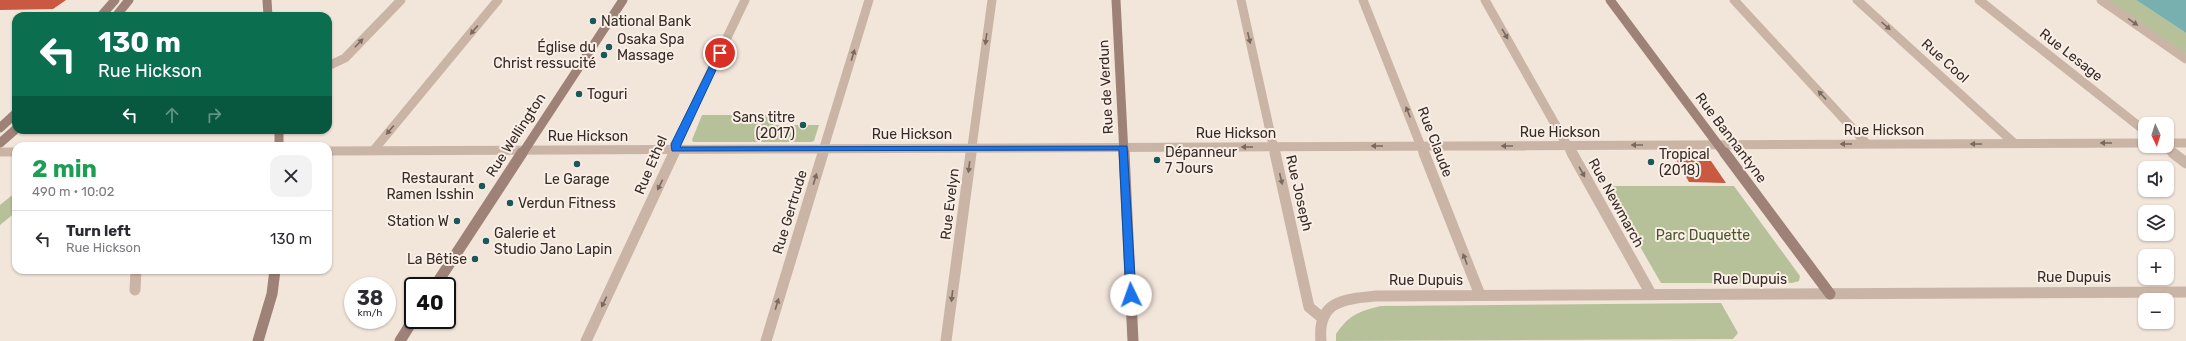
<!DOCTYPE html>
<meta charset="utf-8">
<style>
:root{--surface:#fff;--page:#f2f2f3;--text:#2b2b33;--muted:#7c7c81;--line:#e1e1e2}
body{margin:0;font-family:Rubik,sans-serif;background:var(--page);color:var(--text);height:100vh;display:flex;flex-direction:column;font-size:15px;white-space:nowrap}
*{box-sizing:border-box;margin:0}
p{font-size:13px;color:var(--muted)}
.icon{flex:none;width:22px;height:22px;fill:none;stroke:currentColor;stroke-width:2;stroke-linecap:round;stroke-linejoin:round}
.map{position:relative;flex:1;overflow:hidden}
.details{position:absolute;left:12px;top:142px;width:320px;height:132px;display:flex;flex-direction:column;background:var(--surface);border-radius:12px;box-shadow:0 1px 3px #0004}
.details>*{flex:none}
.top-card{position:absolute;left:12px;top:12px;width:320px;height:122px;border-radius:12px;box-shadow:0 1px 3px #0004;background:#0b6e4f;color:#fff;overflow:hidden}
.needle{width:26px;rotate:176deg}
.controls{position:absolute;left:2138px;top:117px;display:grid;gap:8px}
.controls a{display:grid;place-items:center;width:36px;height:36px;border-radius:8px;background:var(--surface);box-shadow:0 1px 3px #0004;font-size:20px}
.speed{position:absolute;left:344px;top:277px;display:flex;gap:8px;font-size:20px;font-weight:700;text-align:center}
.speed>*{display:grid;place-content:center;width:52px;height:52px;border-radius:50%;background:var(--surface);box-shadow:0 1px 3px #0004;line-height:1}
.speed small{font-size:10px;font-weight:400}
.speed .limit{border:2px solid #111;border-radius:6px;background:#fff;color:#111}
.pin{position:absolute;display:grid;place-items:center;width:34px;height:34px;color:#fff;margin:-17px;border:2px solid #fff;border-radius:50%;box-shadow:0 1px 4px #0007}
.me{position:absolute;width:44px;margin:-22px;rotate:357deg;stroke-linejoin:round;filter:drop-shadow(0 0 3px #0008)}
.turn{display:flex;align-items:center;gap:14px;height:84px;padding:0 20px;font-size:18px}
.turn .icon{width:52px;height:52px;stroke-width:2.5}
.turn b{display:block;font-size:28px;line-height:34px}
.lanes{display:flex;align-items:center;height:38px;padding:0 20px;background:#0003;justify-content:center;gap:20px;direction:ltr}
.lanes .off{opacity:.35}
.round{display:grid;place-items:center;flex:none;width:42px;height:42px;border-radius:12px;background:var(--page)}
.summary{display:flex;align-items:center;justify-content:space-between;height:68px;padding:0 20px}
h1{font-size:24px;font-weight:700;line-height:30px;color:#1e9e55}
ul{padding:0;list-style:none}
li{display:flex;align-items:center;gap:12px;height:56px;padding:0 20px;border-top:1px solid var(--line)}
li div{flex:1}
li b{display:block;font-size:15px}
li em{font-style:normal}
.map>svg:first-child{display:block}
.green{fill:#b6c199}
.water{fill:#78b0af}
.building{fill:#c95940}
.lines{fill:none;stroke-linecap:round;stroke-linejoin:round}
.street-far1{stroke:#cab4a5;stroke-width:9}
.street{stroke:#cab4a5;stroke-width:11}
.secondary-far1{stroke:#9e8277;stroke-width:9}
.secondary{stroke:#9e8277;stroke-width:11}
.oneway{fill:#796960}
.route{fill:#1a73e8;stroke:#114b97}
.poi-dot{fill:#1b5859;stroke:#faefe6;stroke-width:1.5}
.labels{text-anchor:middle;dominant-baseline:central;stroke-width:4;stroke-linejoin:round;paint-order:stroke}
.poi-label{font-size:14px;fill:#362b27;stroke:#faefe6;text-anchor:start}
.street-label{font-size:14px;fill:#362b27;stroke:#faefe6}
.park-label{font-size:14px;fill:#48552a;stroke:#faefe6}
</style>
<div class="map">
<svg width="2186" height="341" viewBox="0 0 2186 341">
<rect width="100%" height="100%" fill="#f2e5da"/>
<!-- green -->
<path class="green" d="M2108,0H2136L2186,33V54Z
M702,115H777L773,125H819L814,141L811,142H693L692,140Z
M1605,186H1734L1800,276L1799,281L1792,283H1661Z
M16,192V212L0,225V205Z
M1721,303L1738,333L1733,339L1336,341V334C1350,314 1358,312 1381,306Z"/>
<!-- water -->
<path class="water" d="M2136,0H2186V33Z"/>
<!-- building -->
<path class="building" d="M0,0H66L53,9L0,10Z
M1673,154H1692L1697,161H1711L1726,183L1689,182Z"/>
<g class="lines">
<!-- street-far1 -->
<path class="street-far1" d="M1241,0L1275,154
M1363,0L1424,154
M1485,0L1572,154
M1734,0L1867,144
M1857,0L2014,143
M1979,0L2145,131
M2101,0L2186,59
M328,66L345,58L401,0
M2167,143H2186
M2164,146L2175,154
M328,151L2145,143
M373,151L498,0
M0,152H16
M674,154L676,144L745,0
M822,154L869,0
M971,154L992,0"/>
<!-- street -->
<path class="street" d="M1275,153L1309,307L1321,317
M1424,153L1480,295
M1572,153L1651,294
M2173,153L2186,163
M135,290L136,270
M586,341L674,153
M766,341L823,153
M946,341L971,153
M1321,341C1317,301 1344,299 1376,296L2186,292"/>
<!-- secondary-far1 -->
<path class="secondary-far1" d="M267,0L268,16
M1116,0L1124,154
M1610,0L1725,154
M101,16L115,0
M116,16L129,0
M0,128L16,113
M279,130V146
M0,143L16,129
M522,154L623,0"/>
<!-- secondary -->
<path class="secondary" d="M1124,153L1133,341
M1725,153L1830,294
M435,286L522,153
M258,341L272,294L275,270
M400,341L413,320"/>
</g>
<!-- one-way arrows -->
<defs><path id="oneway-solid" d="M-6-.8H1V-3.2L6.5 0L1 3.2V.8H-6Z"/></defs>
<g class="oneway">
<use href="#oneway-solid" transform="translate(2133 22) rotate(35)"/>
<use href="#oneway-solid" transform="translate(1886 26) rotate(42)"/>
<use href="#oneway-solid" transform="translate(474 30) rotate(130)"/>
<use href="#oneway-solid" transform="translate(1505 34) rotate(60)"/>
<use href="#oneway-solid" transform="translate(1249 38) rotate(77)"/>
<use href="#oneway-solid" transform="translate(986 39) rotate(98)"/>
<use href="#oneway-solid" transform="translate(359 43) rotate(-46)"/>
<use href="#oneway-solid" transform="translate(853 55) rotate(-73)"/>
<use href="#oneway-solid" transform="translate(1822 95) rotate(-133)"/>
<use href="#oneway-solid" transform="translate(1408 112) rotate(-112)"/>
<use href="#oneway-solid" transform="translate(390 130) rotate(130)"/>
<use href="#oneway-solid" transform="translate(2106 143) rotate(180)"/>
<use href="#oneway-solid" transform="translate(1846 144) rotate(180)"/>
<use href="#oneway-solid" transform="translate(1976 144) rotate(180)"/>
<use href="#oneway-solid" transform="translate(1637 145) rotate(180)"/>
<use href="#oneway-solid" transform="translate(1377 146) rotate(180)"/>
<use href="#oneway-solid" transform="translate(1507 146) rotate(180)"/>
<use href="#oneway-solid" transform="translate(1247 147) rotate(180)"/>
<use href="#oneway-solid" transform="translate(969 167) rotate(97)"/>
<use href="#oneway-solid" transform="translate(1582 172) rotate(61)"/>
<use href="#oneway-solid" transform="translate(815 179) rotate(-73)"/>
<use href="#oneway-solid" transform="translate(1281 179) rotate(77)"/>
<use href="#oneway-solid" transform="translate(660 185) rotate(116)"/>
<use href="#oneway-solid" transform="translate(1465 259) rotate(-111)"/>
<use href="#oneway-solid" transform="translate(952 296) rotate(97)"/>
<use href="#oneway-solid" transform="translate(604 302) rotate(116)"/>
<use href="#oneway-solid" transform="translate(777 304) rotate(-73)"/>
</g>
<!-- route -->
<path class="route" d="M717,51L724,53L680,147L1127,146L1136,295L1131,299L1126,295L1119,150L672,151L671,144Z"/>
<!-- markers -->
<g class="poi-dot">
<circle cx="593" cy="21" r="4"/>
<circle cx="609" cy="47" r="4"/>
<circle cx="604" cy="55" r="4"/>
<circle cx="579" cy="94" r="4"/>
<circle cx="803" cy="125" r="4"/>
<circle cx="1157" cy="160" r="4"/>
<circle cx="1651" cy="162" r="4"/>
<circle cx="577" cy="164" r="4"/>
<circle cx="482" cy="186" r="4"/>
<circle cx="510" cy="203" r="4"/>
<circle cx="457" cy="221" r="4"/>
<circle cx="486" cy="241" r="4"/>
<circle cx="475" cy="259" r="4"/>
</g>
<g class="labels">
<!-- poi labels -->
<g class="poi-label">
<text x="601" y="21">National Bank</text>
<text x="617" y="39">Osaka Spa<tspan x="617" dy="16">Massage</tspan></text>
<text x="596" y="47" text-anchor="end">Église du<tspan x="596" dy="16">Christ ressucité</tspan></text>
<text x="587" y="94">Toguri</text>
<text x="795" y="117" text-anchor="end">Sans titre<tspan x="795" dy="16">(2017)</tspan></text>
<text x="1165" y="152">Dépanneur<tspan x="1165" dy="16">7 Jours</tspan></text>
<text x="1659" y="154">Tropical<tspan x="1659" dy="16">(2018)</tspan></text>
<text x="474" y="178" text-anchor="end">Restaurant<tspan x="474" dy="16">Ramen Isshin</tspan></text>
<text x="577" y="179" text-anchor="middle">Le Garage</text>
<text x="518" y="203">Verdun Fitness</text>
<text x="449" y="221" text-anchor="end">Station W</text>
<text x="494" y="233">Galerie et<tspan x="494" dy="16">Studio Jano Lapin</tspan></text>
<text x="467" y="259" text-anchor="end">La Bêtise</text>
</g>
<!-- street labels -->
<g class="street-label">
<text transform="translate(2071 55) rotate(38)">Rue Lesage</text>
<text transform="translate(1945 61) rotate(42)">Rue Cool</text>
<text transform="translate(1106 87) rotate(-93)">Rue de Verdun</text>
<text x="1884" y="130">Rue Hickson</text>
<text x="1560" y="132">Rue Hickson</text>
<text x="1236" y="133">Rue Hickson</text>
<text x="912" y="134">Rue Hickson</text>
<text transform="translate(516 135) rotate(-57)">Rue Wellington</text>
<text x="588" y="136">Rue Hickson</text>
<text transform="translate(1731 138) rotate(53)">Rue Bannantyne</text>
<text transform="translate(1435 142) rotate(69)">Rue Claude</text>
<text transform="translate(651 165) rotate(-67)">Rue Ethel</text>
<text transform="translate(1299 193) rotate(77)">Rue Joseph</text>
<text transform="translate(1616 203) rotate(61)">Rue Newmarch</text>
<text transform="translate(950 204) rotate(-83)">Rue Evelyn</text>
<text transform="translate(790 212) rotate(-73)">Rue Gertrude</text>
<text x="2074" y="277">Rue Dupuis</text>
<text x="1750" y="279">Rue Dupuis</text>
<text x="1426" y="280">Rue Dupuis</text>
</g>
<!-- park labels -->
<g class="park-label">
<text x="1703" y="235">Parc Duquette</text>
</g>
</g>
</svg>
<div class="controls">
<a><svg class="needle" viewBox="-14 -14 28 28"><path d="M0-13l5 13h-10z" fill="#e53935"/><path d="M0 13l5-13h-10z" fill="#7c7c81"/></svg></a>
<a><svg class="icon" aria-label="sound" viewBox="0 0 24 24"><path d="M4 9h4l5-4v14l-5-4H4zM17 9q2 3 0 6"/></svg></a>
<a><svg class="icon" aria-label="layers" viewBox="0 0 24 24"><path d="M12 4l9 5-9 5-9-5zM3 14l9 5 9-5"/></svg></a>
<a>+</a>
<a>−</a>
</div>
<div class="speed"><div>38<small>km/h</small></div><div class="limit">40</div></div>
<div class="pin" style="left:720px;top:53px;background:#d93025"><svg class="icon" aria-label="arrive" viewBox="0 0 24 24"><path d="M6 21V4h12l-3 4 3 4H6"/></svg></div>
<svg class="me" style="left:1131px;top:295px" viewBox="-20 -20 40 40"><circle r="19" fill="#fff"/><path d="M0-13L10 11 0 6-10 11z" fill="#1a73e8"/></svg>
<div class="top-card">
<div class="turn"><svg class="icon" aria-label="left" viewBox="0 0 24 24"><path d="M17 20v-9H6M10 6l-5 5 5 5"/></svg><div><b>130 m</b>Rue Hickson</div></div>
<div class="lanes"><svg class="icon" aria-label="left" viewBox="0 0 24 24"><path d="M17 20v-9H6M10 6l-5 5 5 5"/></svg><svg class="icon off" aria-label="ahead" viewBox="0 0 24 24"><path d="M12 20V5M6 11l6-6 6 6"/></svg><svg class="icon off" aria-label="right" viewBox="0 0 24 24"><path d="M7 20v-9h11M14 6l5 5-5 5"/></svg></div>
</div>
<section class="details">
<div class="summary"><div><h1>2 min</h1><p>490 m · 10:02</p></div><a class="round"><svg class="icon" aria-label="close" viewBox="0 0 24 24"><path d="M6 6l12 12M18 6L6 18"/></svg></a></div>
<ul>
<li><svg class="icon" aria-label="left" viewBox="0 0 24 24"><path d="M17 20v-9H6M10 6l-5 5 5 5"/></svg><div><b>Turn left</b><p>Rue Hickson</p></div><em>130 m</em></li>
</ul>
</section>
</div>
